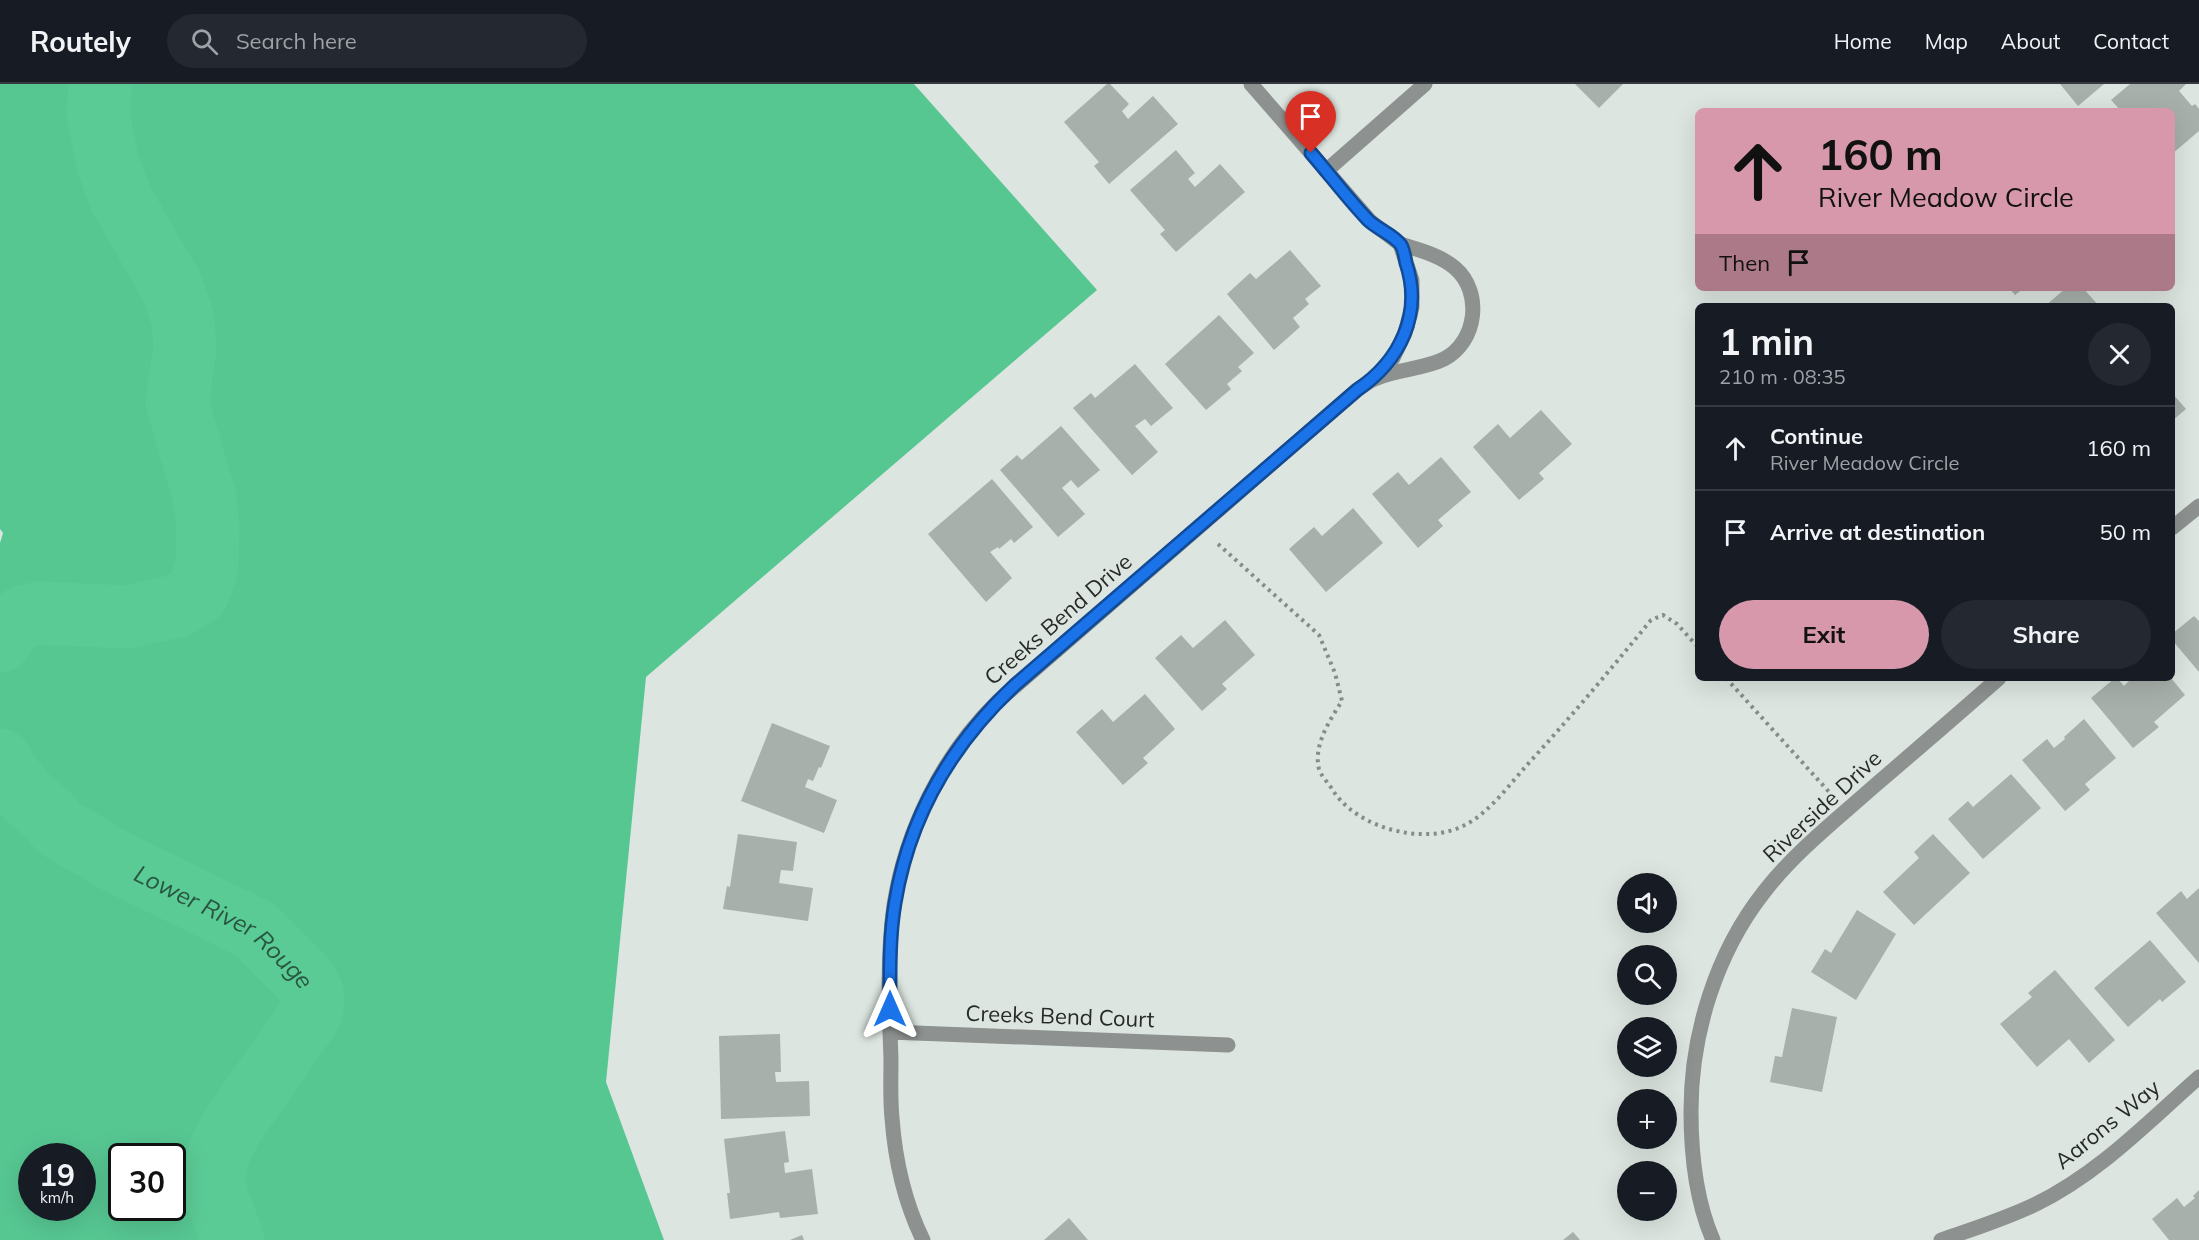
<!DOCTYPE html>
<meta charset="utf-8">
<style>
:root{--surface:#171b24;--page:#242831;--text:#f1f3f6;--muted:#9ea1a6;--line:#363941;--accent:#d898ac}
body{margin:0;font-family:Mulish,sans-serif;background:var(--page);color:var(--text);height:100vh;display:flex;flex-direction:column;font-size:22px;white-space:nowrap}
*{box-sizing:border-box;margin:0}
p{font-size:20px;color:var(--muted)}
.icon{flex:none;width:33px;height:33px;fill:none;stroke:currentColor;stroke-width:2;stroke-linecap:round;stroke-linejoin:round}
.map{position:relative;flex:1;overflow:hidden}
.details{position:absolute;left:1695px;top:219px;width:480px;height:378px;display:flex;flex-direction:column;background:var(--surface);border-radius:9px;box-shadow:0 6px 24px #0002}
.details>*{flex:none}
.hud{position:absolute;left:1695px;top:24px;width:480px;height:183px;border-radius:9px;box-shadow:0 6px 24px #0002;background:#d898ac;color:#111;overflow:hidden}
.fabs{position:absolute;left:1617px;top:789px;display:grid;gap:12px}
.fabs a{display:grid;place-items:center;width:60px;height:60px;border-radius:50%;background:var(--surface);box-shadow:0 6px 24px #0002;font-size:30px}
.speed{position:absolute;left:18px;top:1059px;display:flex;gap:12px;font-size:30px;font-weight:700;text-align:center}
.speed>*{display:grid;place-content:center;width:78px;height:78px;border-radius:50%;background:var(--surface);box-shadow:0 6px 24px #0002;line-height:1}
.speed small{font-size:15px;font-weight:400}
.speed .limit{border:3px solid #111;border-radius:9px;background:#fff;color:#111}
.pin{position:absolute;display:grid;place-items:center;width:51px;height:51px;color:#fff;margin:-62px -26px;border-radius:50% 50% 50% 0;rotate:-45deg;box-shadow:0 0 6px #0007}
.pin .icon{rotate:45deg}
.me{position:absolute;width:66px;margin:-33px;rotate:0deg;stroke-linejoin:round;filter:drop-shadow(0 0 4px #0008)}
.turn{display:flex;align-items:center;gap:21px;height:126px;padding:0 24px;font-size:27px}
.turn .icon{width:78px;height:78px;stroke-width:2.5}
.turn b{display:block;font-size:42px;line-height:51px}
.then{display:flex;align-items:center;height:57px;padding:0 24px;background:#0003;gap:12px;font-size:22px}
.round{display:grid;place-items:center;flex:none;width:63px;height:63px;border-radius:32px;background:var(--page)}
.headline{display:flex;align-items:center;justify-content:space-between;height:102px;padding:0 24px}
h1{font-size:36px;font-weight:700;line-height:45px}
.button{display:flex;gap:12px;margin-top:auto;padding:12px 24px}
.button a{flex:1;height:69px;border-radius:36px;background:var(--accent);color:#111;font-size:24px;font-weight:700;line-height:69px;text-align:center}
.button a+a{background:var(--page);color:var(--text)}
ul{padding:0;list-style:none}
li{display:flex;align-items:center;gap:18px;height:84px;padding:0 24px;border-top:2px solid var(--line)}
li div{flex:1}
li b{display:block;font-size:22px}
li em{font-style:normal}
header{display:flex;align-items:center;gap:36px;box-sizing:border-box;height:84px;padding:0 30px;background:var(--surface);border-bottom:2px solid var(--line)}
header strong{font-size:28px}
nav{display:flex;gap:33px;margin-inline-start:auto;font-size:21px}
.search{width:420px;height:54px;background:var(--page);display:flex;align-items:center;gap:15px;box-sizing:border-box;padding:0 21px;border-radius:33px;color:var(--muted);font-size:22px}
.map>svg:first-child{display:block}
.forest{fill:#57c792;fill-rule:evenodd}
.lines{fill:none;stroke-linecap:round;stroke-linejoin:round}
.river{stroke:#5bcb96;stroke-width:63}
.building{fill:#a8b0ab}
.path{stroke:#868c88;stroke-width:4;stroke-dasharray:3 4.5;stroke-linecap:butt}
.minor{stroke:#8d918f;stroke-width:15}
.route-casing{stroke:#114b97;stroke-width:15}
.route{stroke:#1a73e8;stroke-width:10}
.labels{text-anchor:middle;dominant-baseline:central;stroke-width:4.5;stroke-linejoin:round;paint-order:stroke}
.street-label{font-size:22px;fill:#272a28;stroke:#dce5e0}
.water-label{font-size:24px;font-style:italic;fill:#285640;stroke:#dce5e0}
</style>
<header>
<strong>Routely</strong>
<div class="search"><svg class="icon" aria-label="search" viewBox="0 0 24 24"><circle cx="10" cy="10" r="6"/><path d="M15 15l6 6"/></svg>Search here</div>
<nav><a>Home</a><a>Map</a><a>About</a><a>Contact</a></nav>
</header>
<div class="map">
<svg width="2199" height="1156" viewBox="0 0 2199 1156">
<rect width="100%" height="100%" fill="#dce5e0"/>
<!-- forest -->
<path class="forest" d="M0,0H914L1097,206L646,593L606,998L664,1156H0V459L3,449L0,445ZM32,1072H82V1124H32ZM172,1072V1124H122V1072Z"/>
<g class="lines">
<!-- river -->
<g class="river">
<path d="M0,557L14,539L23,533L40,529L127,533L177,522L197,510L201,502L207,481L208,444L205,415L177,318L185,265L183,235L172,203L121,115L107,77L98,29L100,0"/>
<path id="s1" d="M0,676L6,687L25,711L49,732L59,744L119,779L254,845L304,895L312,908L313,921L310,931L231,1044L220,1066L214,1090L216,1111L233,1156"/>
</g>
</g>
<!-- building -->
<path class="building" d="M1107,0H1110L1129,20L1122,27L1128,35L1153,12L1178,40L1109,100L1094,82L1099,78L1064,38Z
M1575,0H1623L1599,24Z
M2060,0H2104L2078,22Z
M2130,0H2186L2179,7L2192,22L2195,20L2199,25V47L2172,70V27H2121L2111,16Z
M1176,66L1195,89L1188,95L1195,103L1220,80L1245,108L1176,168L1160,150L1165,146L1130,106Z
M1290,166L1321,202L1305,215L1309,220L1293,234L1300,243L1274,266L1227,210L1250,189L1256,195Z
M2009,204H2024L2015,211Z
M2066,204H2083L2099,222H2045Z
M1219,231L1254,269L1238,283L1242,287L1227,300L1231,305L1206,326L1165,280Z
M1135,280L1173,324L1151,342L1145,335L1135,342L1158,368L1132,391L1073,324L1091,309L1095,314Z
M2172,309L2186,325L2172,337Z
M1541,326L1572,360L1539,389L1544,395L1519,416L1473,363L1498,340L1510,354Z
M1061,342L1100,386L1078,404L1071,396L1062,404L1085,430L1058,453L1000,386L1017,371L1022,376Z
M1441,373L1471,408L1438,436L1443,442L1418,464L1372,410L1398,388L1409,401Z
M992,395L1033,443L1014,459L1011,455L999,465L998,463L990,468L1012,494L986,518L928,450Z
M1353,424L1383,459L1326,508L1289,465L1314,443L1322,452Z
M2194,532L2199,537V588L2172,556V550Z
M1225,536L1255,571L1222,600L1227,605L1202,627L1155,574L1181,551L1193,564Z
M2115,594H2117L2124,602L2132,594H2171L2185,611L2154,638L2159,643L2133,664L2091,614Z
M1145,610L1175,645L1143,674L1148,679L1123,701L1076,648L1102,625L1113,638Z
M2084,635L2116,674L2085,700L2090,706L2065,727L2022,676L2047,655L2054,664L2065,655L2064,653Z
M772,639L830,662L821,684L819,683L813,697L808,695L805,703L837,716L824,749L741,717Z
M2011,690L2041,724L1983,775L1948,735L1968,717L1973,723Z
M738,750L797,758L793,787L781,786L779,799L813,804L808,837L723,825L727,802L730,803Z
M1933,750L1970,789L1914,841L1883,808L1919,774L1914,768Z
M2199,804V879L2156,829L2181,807L2187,815Z
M1857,826L1896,850L1856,916L1811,888L1825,865L1831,869Z
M2150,856L2186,898L2162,918L2160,915L2128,943L2094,904Z
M2055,886L2115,956L2089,979L2069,955L2037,983L2000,940L2032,913L2028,909Z
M1792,924L1837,933L1822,1008L1770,998L1775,972L1782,973Z
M780,950L781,988H775L776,998L809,997L810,1032L721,1035L719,952Z
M785,1047L789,1078L784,1079L785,1089L812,1085L818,1130L780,1134L779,1128L730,1135L727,1109H730L724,1055Z
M2199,1106V1156H2169L2152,1135L2177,1114L2184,1123L2195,1114L2193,1112Z
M1069,1134L1088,1156H1044Z
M1573,1148L1580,1156H1563Z
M802,1151L804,1156H790Z"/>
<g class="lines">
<!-- path -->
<path class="path" d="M1218,460L1319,551L1335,589L1342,617C1330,636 1313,661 1319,685C1321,692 1330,701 1334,708C1359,745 1425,762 1465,741C1490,728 1509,701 1527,681C1570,634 1611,585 1651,536L1663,531L1677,540L1698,563
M1726,594L1830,709"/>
<!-- minor -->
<path class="minor" d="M1251,0L1370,137L1400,160L1412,196V223L1405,249L1393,274L1375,294
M1326,87L1425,0
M2172,444L2199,422
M890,948L1228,961
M923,1156C905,1119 895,1075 892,1034C890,1014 891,994 891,975C889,924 887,871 894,821C906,745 943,671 997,618L1357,306C1363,302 1370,296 1377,294C1398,285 1424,285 1444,275C1477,258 1483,208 1455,184C1440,171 1419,166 1400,160
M1713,1156C1696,1117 1691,1070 1691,1027C1691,950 1716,869 1764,808C1795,768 1835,737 1872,704C1914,668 1957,631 1999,594
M1941,1156C1973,1145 2005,1135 2036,1120C2098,1090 2148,1038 2199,993"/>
</g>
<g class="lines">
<!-- route casing -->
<g class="route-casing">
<path id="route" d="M890,925C890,890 889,854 895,819C909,733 952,660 1015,601L1357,306C1400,277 1423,230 1406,179C1405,174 1404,166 1401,161C1394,151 1377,145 1368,136C1348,115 1330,91 1311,69"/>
</g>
<!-- route -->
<use href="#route" class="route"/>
</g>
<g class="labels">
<!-- street labels -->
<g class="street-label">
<text transform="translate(1058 535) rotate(-41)">Creeks Bend Drive</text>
<text transform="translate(1822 722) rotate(-43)">Riverside Drive</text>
<text transform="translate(1060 932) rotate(2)">Creeks Bend Court</text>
<text transform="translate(2107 1040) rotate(-39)">Aarons Way</text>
</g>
<!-- water labels -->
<g class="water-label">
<text stroke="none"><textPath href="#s1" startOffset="284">Lower River Rouge</textPath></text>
</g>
</g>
</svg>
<div class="fabs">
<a><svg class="icon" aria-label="sound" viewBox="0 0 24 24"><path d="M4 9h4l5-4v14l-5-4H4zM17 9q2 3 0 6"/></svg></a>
<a><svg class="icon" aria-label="search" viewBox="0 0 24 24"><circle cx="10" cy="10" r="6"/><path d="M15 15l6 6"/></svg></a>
<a><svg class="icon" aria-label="layers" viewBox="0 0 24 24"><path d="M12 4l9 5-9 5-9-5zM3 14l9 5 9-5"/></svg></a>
<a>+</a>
<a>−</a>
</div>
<div class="speed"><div>19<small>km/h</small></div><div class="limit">30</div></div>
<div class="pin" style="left:1311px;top:69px;background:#d93025"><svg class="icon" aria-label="arrive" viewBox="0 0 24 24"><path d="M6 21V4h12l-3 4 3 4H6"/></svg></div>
<svg class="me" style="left:890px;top:925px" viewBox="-20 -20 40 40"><path d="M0-17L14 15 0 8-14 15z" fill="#1a73e8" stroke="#fff" stroke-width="4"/></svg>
<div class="hud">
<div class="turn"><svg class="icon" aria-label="ahead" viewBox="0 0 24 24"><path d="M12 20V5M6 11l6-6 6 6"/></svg><div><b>160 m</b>River Meadow Circle</div></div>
<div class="then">Then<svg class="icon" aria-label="arrive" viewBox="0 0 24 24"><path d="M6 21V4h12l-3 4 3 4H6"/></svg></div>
</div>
<section class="details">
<div class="headline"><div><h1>1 min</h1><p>210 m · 08:35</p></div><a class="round"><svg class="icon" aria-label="close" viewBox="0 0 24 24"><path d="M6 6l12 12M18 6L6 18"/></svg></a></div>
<ul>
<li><svg class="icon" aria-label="ahead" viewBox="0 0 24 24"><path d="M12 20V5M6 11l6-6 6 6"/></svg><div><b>Continue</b><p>River Meadow Circle</p></div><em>160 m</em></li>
<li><svg class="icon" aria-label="arrive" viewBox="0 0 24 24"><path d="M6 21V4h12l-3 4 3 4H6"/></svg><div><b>Arrive at destination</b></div><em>50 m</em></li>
</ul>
<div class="button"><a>Exit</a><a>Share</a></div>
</section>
</div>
